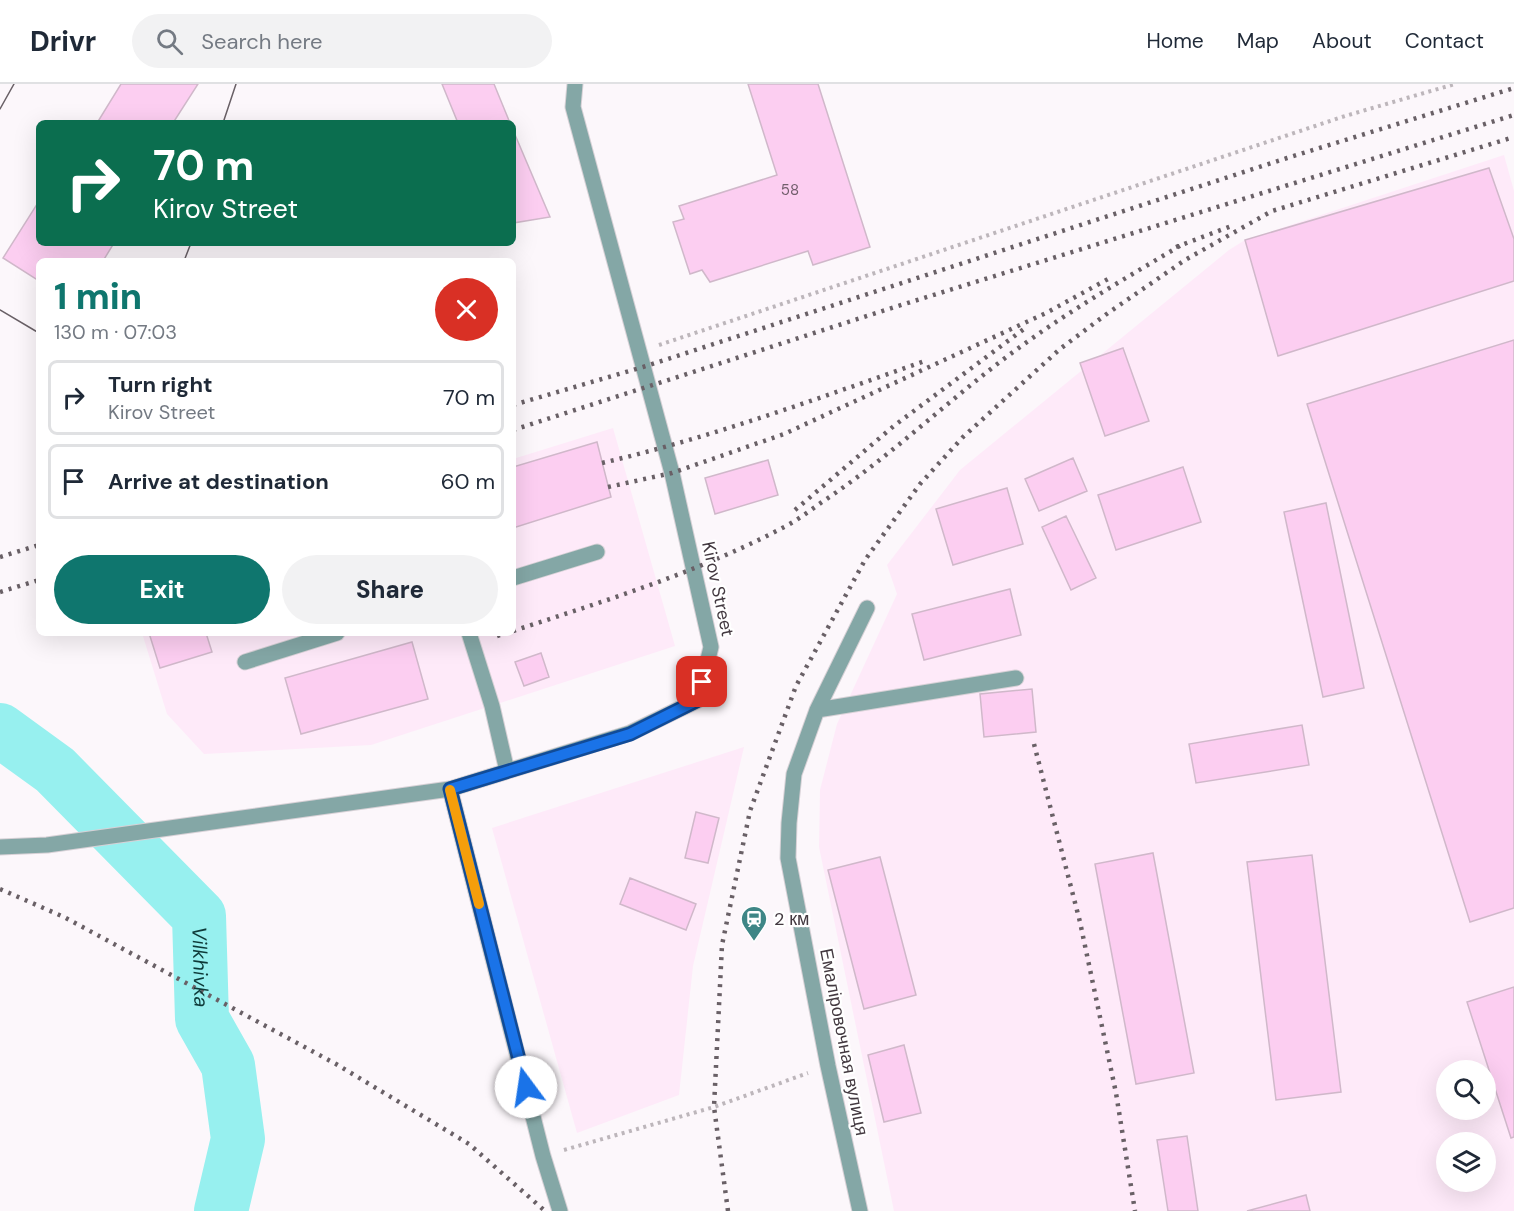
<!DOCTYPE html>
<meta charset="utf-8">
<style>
:root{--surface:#fff;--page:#f2f2f3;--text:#1f2937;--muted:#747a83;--line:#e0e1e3;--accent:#0f766e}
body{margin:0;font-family:"DM Sans",sans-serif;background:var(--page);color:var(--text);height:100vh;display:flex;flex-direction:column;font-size:22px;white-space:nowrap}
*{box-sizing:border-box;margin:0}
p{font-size:20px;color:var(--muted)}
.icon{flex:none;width:33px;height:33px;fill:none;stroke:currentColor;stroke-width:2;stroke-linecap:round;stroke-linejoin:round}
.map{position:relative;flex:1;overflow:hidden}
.side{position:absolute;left:36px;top:174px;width:480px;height:378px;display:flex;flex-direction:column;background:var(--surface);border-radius:9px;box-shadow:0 6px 24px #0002}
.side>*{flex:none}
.guide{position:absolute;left:36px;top:36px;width:480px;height:126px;border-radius:9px;box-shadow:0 6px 24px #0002;background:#0b6e4f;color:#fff;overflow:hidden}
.tools{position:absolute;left:1436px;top:976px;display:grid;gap:12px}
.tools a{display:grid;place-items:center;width:60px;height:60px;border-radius:50%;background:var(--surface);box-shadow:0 6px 24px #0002;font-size:30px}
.pin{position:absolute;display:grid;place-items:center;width:51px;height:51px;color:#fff;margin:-26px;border-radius:12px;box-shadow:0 3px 9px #0006}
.me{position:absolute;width:66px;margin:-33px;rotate:346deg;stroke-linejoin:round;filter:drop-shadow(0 0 4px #0008)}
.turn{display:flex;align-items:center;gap:21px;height:126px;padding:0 18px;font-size:27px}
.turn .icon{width:78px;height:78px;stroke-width:2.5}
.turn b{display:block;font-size:42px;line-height:51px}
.round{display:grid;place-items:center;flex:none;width:63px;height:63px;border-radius:32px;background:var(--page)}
.head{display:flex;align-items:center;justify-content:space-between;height:102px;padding:0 18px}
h1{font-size:36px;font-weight:800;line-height:45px;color:var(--accent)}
.action{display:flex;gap:12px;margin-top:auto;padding:12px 18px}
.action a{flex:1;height:69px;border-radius:36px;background:var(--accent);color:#fff;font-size:24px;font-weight:800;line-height:69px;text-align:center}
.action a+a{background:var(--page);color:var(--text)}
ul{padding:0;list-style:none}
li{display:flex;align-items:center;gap:18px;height:75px;margin:0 12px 9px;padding:0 6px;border:3px solid var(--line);border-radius:9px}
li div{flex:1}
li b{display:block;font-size:22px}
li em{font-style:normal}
header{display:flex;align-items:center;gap:36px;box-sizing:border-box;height:84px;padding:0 30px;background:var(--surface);border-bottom:2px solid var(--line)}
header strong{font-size:28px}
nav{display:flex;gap:33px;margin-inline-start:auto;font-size:21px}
.search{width:420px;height:54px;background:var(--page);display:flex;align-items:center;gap:15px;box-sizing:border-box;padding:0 21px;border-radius:33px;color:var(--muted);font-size:22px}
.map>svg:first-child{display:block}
.built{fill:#feeaf9;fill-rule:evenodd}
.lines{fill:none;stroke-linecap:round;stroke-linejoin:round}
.river{stroke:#97f0ef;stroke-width:54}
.building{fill:#fccef1;stroke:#d0b8ca;stroke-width:1.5}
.minor-casing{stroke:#d7d1d6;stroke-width:17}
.path{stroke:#bdb6bb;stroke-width:4;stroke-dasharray:3 4.5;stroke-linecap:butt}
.minor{stroke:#84a7a6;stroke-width:15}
.tram{stroke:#696066;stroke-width:1.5}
.rail{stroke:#696066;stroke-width:4.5;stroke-dasharray:3 6;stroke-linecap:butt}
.route-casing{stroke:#114b97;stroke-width:15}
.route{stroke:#1a73e8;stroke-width:10}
.slow{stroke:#f59e0b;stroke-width:10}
.labels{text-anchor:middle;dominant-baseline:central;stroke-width:4.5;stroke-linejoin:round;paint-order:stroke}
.number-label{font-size:15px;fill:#715e6c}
.street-label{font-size:18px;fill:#433940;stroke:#fff}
.poi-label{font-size:18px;fill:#433940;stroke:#fff;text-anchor:start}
.water-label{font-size:20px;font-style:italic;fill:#0e3a39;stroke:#fff}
</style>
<header>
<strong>Drivr</strong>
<div class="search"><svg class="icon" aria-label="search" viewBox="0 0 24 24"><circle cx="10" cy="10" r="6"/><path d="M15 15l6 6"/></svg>Search here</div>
<nav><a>Home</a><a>Map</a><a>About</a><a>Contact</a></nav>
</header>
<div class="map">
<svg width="1514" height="1127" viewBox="0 0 1514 1127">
<rect width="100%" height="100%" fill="#fcf7fb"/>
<!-- built -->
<path class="built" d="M1504,71L1514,107V1127H894L819,763L820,706L837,640L897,510L887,481L960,386L1229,166L1245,156ZM1446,987H1485V1026H1446ZM1446,1059H1485V1098H1446Z
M613,344L675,562L371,661L204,670L167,630L142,549H513V375Z
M744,663L693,882L679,1011L577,1049L492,744Z"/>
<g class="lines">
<!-- river -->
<path class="river" id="s1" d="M0,646L55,686L199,832L202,935L228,981L238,1055L221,1127"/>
</g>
<!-- building -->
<path class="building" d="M121,0H198L173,39H97Z
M442,0H494L510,39H458Z
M748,0H818L870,163L813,181L808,167L710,198L702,186L690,190L673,138L684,135L679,122L777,91Z
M513,46L550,133L513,139Z
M1489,84L1514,155V197L1278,272L1245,156Z
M39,117V159H114L103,177H39V197L3,174Z
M1514,256V824L1470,838L1307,320Z
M1123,264L1149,337L1105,352L1080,279Z
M597,358L611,413L513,444V383Z
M1073,374L1087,407L1039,427L1025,395Z
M768,376L778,411L715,430L705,394Z
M1183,383L1201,438L1116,466L1098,411Z
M1007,404L1023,460L953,481L936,425Z
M1326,419L1364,604L1323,613L1284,428Z
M1066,432L1096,494L1071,506L1042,443Z
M1010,505L1021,551L924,576L912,530Z
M149,549H206L212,568L160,584Z
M412,558L428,615L301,650L285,594Z
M541,569L549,593L524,602L515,578Z
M1032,605L1036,648L984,653L980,610Z
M1302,641L1309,681L1196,699L1189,660Z
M696,728L719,734L708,779L685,774Z
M1153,769L1194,989L1136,1000L1095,780Z
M1312,771L1341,1008L1276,1016L1247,778Z
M880,773L916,911L864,925L828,786Z
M630,794L696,820L686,846L620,820Z
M1514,903V1053L1511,1054L1467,918Z
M904,961L921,1029L884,1038L868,971Z
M1187,1052L1198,1127H1168L1157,1056Z
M1306,1111L1310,1127H1247Z"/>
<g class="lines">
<!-- minor casing -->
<g class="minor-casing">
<path id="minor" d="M513,494L597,468
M469,549L492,622L507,687
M245,578L337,549
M817,626L1016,594
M450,705L543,1072L560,1127
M0,763L47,761L450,705L630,649L698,616L711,563L672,389L573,23L575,0
M860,1127L828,982L788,774L789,739L794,690L817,626L867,524"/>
</g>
<!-- path -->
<path class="path" d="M659,261L1345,32L1455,0
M564,1066L714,1023L808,989"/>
<!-- minor -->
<use href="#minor" class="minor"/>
<!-- tram -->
<path class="tram" d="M0,25L14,0
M223,39L236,0
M184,177L191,159
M0,226L39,249"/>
<!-- rail -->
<path class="rail" d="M1176,163L1234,141
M513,321L643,283L1287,74L1514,4
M513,346L898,222L1514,31
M602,379C713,353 819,314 925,277
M608,403L672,389L784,350L1046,229L1108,195
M795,426L895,341L1028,242
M0,473L39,461
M0,508L39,496
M513,547C607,516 700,488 788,441C800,434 811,426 822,418C884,377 938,326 996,281C1055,235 1119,198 1183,160
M497,552L506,549
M1034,660L1080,838L1116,1009L1135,1127
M0,805L64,833L336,980L469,1060L545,1127
M728,1127L714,1023L722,861L750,727L796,602L865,476L920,400L963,353L1060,265L1108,229L1185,176L1272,127L1514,53"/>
</g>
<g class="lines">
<!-- route casing -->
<g class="route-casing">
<path id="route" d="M526,1003L450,705L630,650L698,616L702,598"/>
</g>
<!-- route -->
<use href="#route" class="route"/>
<!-- slow -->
<path class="slow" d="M450,706L479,820"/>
</g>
<!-- icons -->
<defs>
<g id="station-pin" transform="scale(1.35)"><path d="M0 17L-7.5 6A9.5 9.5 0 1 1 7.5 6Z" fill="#3e8686" stroke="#fff"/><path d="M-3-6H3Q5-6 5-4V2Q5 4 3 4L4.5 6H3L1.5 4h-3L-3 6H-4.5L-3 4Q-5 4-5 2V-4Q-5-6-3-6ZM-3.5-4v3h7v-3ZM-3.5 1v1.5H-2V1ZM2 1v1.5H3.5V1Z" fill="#fff"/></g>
</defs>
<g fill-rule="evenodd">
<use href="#station-pin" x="754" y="835"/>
</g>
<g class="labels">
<!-- number labels -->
<g class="number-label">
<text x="790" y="106">58</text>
</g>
<!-- street labels -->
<g class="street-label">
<text transform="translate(718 505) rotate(78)">Kirov Street</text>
<text transform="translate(844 958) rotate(79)">Емаліровочная вулиця</text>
</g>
<!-- poi labels -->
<g class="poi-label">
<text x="774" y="835">2 км</text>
</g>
<!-- water labels -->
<g class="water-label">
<text stroke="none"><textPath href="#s1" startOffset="324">Vilkhivka</textPath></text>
</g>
</g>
</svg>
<div class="tools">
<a><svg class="icon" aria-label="search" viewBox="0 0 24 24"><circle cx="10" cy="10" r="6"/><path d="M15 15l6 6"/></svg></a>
<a><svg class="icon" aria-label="layers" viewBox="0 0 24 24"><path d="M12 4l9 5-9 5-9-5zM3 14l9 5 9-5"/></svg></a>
</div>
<div class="pin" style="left:702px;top:598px;background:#d93025"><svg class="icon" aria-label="arrive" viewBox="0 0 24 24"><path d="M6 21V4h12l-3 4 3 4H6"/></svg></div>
<svg class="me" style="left:526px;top:1003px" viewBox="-20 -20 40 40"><circle r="19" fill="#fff"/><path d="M0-13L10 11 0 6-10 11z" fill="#1a73e8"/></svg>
<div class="guide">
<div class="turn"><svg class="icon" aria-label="right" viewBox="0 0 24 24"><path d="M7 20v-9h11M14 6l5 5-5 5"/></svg><div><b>70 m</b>Kirov Street</div></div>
</div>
<section class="side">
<div class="head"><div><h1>1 min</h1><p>130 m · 07:03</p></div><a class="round" style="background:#d93025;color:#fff"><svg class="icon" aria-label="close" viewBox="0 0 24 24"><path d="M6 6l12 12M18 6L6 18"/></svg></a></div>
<ul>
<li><svg class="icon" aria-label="right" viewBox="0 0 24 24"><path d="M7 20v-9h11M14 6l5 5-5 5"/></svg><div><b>Turn right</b><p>Kirov Street</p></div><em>70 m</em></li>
<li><svg class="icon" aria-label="arrive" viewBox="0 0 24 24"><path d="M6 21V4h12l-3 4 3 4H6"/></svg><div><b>Arrive at destination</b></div><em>60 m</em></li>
</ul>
<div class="action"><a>Exit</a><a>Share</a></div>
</section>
</div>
